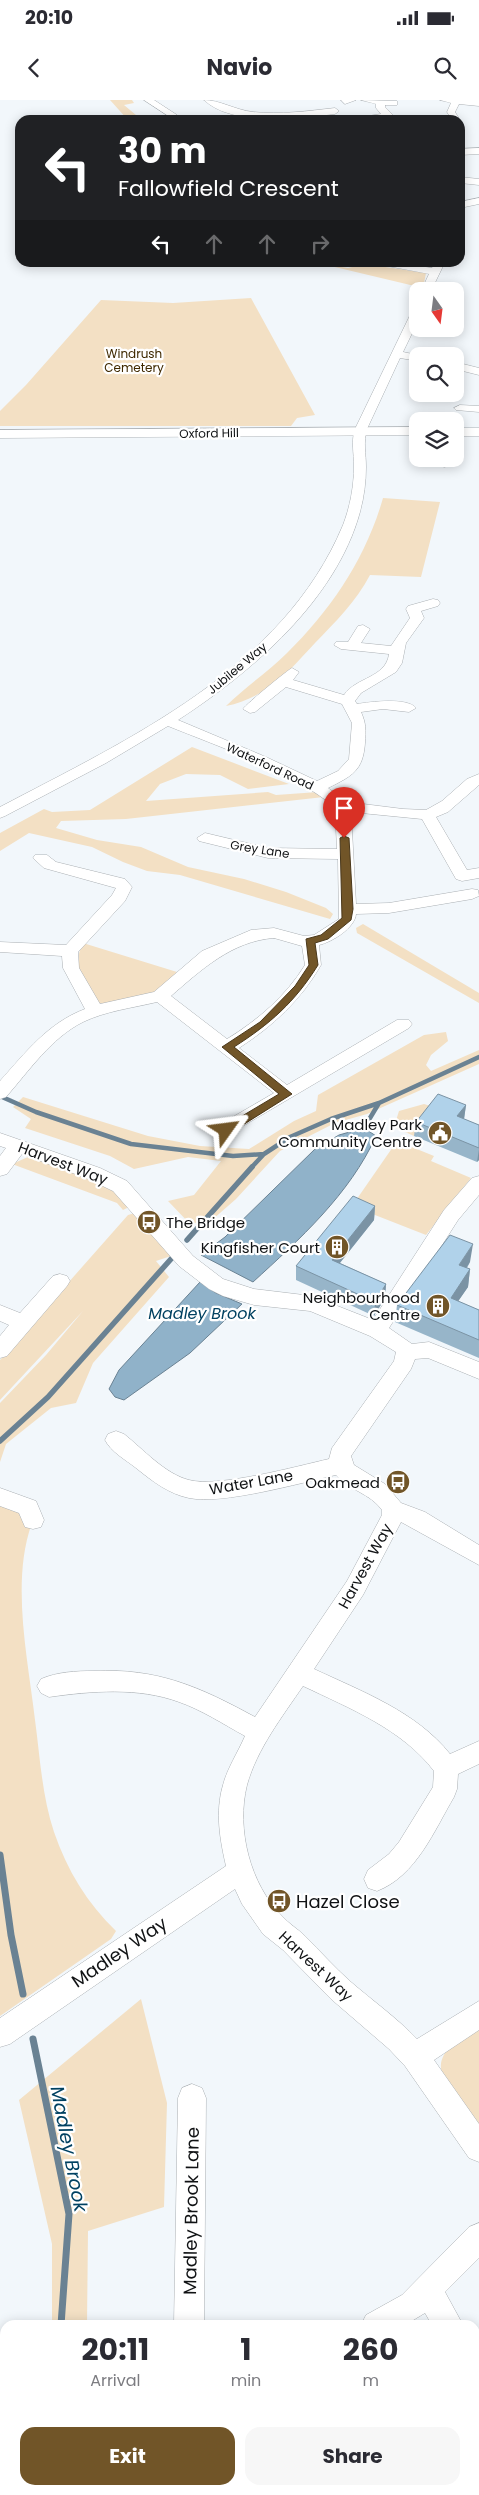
<!DOCTYPE html>
<style>
:root{--surface:#fff;--page:#f7f7f7;--text:#2b2b33;--muted:#7c7c81;--accent:#715528}
body{margin:0;font-family:Poppins,sans-serif;background:var(--page);color:var(--text);height:100vh;display:flex;flex-direction:column;font-size:19px;white-space:nowrap}
*{box-sizing:border-box;margin:0}
p{font-size:16px;color:var(--muted)}
.icon{flex:none;width:28px;height:28px;fill:none;stroke:currentColor;stroke-width:2;stroke-linecap:round;stroke-linejoin:round}
.map{position:relative;flex:1;overflow:hidden}
.sheet{position:absolute;left:0px;top:2220px;width:480px;height:175px;display:flex;flex-direction:column;background:var(--surface);border-radius:15px 15px 0 0;box-shadow:0 2px 12px #0003}
.sheet>*{flex:none}
.hud{position:absolute;left:15px;top:15px;width:450px;height:152px;border-radius:15px;box-shadow:0 2px 12px #0003;background:#202124;color:#fff;overflow:hidden}
.needle{width:32px;rotate:166deg}
.buttons{position:absolute;left:409px;top:182px;display:grid;gap:10px}
.buttons a{display:grid;place-items:center;width:55px;height:55px;border-radius:10px;background:var(--surface);box-shadow:0 2px 12px #0003;font-size:25px}
.pin{position:absolute;display:grid;place-items:center;width:42px;height:42px;color:#fff;margin:-51px -21px;border-radius:50% 50% 50% 0;rotate:-45deg;box-shadow:0 0 5px #0007}
.pin .icon{rotate:45deg}
.me{position:absolute;width:55px;margin:-28px;rotate:59deg;stroke-linejoin:round;filter:drop-shadow(0 0 4px #0008)}
.turn{display:flex;align-items:center;gap:18px;height:105px;padding:0 20px;font-size:22px}
.turn .icon{width:65px;height:65px;stroke-width:2.5}
.turn b{display:block;font-size:35px;line-height:42px}
.lanes{display:flex;align-items:center;height:48px;padding:0 20px;background:#0003;justify-content:center;gap:25px;direction:ltr}
.lanes .off{opacity:.35}
.eta{display:flex;justify-content:space-evenly;align-items:center;height:85px;text-align:center}
.eta b{font-size:30px;font-weight:700;line-height:35px}
.cta{display:flex;gap:10px;margin-top:auto;padding:10px 20px}
.cta a{flex:1;height:58px;border-radius:15px;background:var(--accent);color:#fff;font-size:20px;font-weight:700;line-height:58px;text-align:center}
.cta a+a{background:var(--page);color:var(--text)}
.status{display:flex;justify-content:space-between;align-items:center;height:35px;padding:0 25px;background:var(--surface);direction:ltr}
.status svg{height:14px;fill:currentColor}
header{display:flex;justify-content:space-between;align-items:center;height:65px;padding:0 20px;background:var(--surface);font-size:22px;font-weight:700}
.map>svg:first-child{display:block}
.green{fill:#f3e0c4}
.water{fill:#90b2c9;stroke:#6a8293}
.lines{fill:none;stroke-linecap:round;stroke-linejoin:round}
.stream-far2{stroke:#6a8293;stroke-width:4.5}
.stream-far1{stroke:#6a8293;stroke-width:5.5}
.stream{stroke:#6a8293;stroke-width:7}
.minor-casing{stroke:#abb0b4;stroke-width:1}
.major-casing{stroke:#abb0b4;stroke-width:1}
.minor{fill:#fff;fill-rule:evenodd}
.major{fill:#fff;fill-rule:evenodd}
.wall{fill:#97b5c9}
.shaded-wall{fill:#7b93a4}
.building{fill:#b0d2ea;stroke:#7b93a4}
.route{fill:#715528;stroke:#49371a}
.labels{text-anchor:middle;dominant-baseline:central;stroke-width:4.5;stroke-linejoin:round;paint-order:stroke}
.far-park-label{font-size:12px;fill:#3f2900;stroke:#fff}
.far-street-label{font-size:12px;fill:#101214;stroke:#fff}
.poi-label{font-size:15px;fill:#101214;stroke:#fff;text-anchor:end}
.street-label{font-size:15px;fill:#101214;stroke:#fff}
.water-label{font-size:16px;font-style:italic;fill:#004161;stroke:#fff}
.near-poi-label{font-size:18px;fill:#101214;stroke:#fff;text-anchor:start}
.near-street-label{font-size:18px;fill:#101214;stroke:#fff}
.near-water-label{font-size:19px;font-style:italic;fill:#004161;stroke:#fff}
</style>
<div class="status"><b>20:10</b><svg viewBox="0 0 49 12"><path d="M0 12V9h3v3zM5 12V6h3v6zM10 12V3h3v9zM15 12V0h3v12zM26 1h20v11H26zM47 4h2v5h-2z"/></svg></div>
<header><svg class="icon" aria-label="back" viewBox="0 0 24 24"><path d="M15 5l-7 7 7 7"/></svg>Navio<svg class="icon" aria-label="search" viewBox="0 0 24 24"><circle cx="10" cy="10" r="6"/><path d="M15 15l6 6"/></svg></header>
<div class="map">
<svg width="479" height="2395" viewBox="0 0 479 2395">
<rect width="100%" height="100%" fill="#f2f7fb"/>
<!-- green -->
<path class="green" d="M110,0H132L134,3L124,5L142,20H128Z
M318,163L348,168L365,164L426,173L423,188Z
M251,198L315,315L297,318L291,326H0V311L26,285L101,200L173,203Z
M383,398L440,402L421,477L370,475C356,502 335,522 315,543C299,560 284,578 265,590C252,598 240,603 226,606C245,587 268,572 287,553C331,510 366,458 383,398Z
M192,647L289,684L248,689L220,675L186,674L160,684L146,701L268,692L276,695L318,692L324,697L126,719L61,721L56,728L97,740L141,747L188,767L244,779L286,792L326,808L333,814L330,819L180,775L147,771L123,762L92,747L29,733L0,751V733L44,709L52,712L90,710Z
M363,824L479,893V903L357,833L356,828Z
M83,843L177,872L157,892L103,904L95,902C83,880 71,867 83,843Z
M446,932L448,941L431,955L426,965L431,971L479,950V964L367,1014L335,1023L280,1051L236,1099L212,1120L190,1124L168,1101L194,1095L221,1061L188,1057L134,1069L110,1056L25,1028L31,1019L13,1007L23,997L148,1036L200,1046L249,1049L294,1021L316,1011L318,995L424,935Z
M424,1004L437,1008L414,1036L394,1027L399,1011Z
M397,1041L434,1056L431,1061L471,1078L426,1135L352,1106Z
M28,1057C62,1063 108,1078 131,1106L123,1110L117,1103L12,1064Z
M135,1113L171,1156L156,1161L169,1177L93,1263L76,1303L51,1308L6,1344L0,1362V1303L46,1255L83,1211L0,1300V1260L128,1115Z
M0,1397L33,1420C10,1480 28,1558 35,1620C40,1657 42,1696 54,1732C67,1770 87,1803 116,1831L111,1839L0,1916Z
M141,1899L167,2003L164,2107L88,2131L87,2225H52V2144L19,2000Z
M479,1927V2029L442,1974C435,1950 462,1939 479,1927Z"/>
<!-- water -->
<path class="water" d="M364,1028L376,1036C350,1094 299,1140 253,1182L201,1155L225,1137L315,1049L339,1035Z
M200,1182L216,1193L242,1204L190,1253L124,1300L115,1297L109,1289L119,1270Z"/>
<g class="lines">
<!-- stream-far2 -->
<path class="stream-far2" d="M0,996L36,1012L131,1044L233,1056L264,1054L290,1037L331,1019L379,1003
M364,1028L379,1003L479,957
M251,1068L264,1054"/>
<!-- stream-far1 -->
<path class="stream-far1" d="M187,1140L252,1067
M0,1341L48,1297L171,1159"/>
<!-- stream -->
<path class="stream" d="M0,1755L11,1835L23,1894
M33,1939L69,2114L61,2225
M49,2395L50,2390"/>
<!-- minor casing -->
<g class="minor-casing">
<path id="minor" d="M144,0H154L177,15L170,17Z
M204,0C220,0 235,10 253,12C280,15 308,11 335,8L339,11L335,14C299,18 232,27 204,0Z
M341,0H356L345,4Z
M361,0L397,1V5H385V7L398,20L386,18L361,20L362,17L381,14L376,8V4Z
M440,0H479V6L459,4L455,12L460,20H452L447,12L451,3Z
M479,48V54L460,55V49Z
M460,77L479,79V85L460,83Z
M479,98V104L460,108V102Z
M366,162H394L432,168L435,162H445L431,191H421L429,174Z
M418,206V221L403,252L422,256H418V261L400,258L367,329C363,342 366,354 366,367C366,382 364,397 360,412C336,500 252,572 178,620L266,657L317,681L338,671L349,659L352,623L342,604L286,587L255,612L250,613L243,609C246,604 289,569 292,568L299,572L293,580L344,595C356,577 386,578 389,554L341,549L334,545L336,542H348L358,526L363,525L370,529L361,543L391,546L410,518L406,509L408,506L433,499L438,500L440,503L438,506L421,511L424,518L406,543L402,563L396,572L361,593L355,601L357,604C370,602 407,597 416,608L409,612L383,609L361,612C366,623 366,630 365,643C363,671 352,676 328,688L347,702L403,709L426,710L442,701L467,679L479,674V685L448,712L436,717L467,770L479,768V778L462,781L456,779L422,719L351,712L356,804L389,803L472,789L478,790L479,796L472,799L389,813L356,814C355,828 332,842 319,845L321,865C301,900 273,926 239,948L287,985L397,920H409L412,924L409,928L226,1036L219,1035L217,1030L219,1025L274,993L157,902C132,908 106,911 83,922C51,938 29,971 6,997L0,999V981C26,952 48,923 85,909L63,868L62,856L0,852V842L66,845L112,795L116,788L44,768L33,758L35,755H47L56,762L125,779L132,787L125,801L78,852L79,868L100,904L154,892L202,851L251,830L274,828L304,836L314,835L339,819L338,759L268,758L199,741L197,738L205,733L268,748L337,749L335,708C300,675 215,645 168,626L106,663L5,716L0,718V707C129,639 283,569 343,425C350,407 354,386 354,366C354,353 351,341 355,329L413,209ZM274,838L302,846L305,865C286,896 258,920 227,939L171,896C201,870 232,841 274,838Z
M455,262L479,268V275L455,269Z
M460,305L479,306V312L456,310L454,308Z
M455,356L457,359L455,364L444,367L438,363L445,359H455Z
M0,1033L100,1068L127,1081L193,1156L223,1179L254,1189L312,1196L373,1220L444,1110L472,1078L479,1076V1095L458,1120L389,1228L412,1244L429,1242L479,1262V1279L428,1258L415,1259L411,1269L351,1356L354,1365L385,1384L401,1403L425,1412L479,1445V1465L401,1422L363,1495L314,1569C361,1591 417,1612 450,1654L479,1641V1664L458,1674L457,1689L454,1697C434,1731 416,1776 377,1791L368,1788L364,1779L368,1770L389,1754L399,1742L433,1687L434,1671C402,1629 349,1608 303,1586C282,1617 257,1649 247,1685C236,1729 250,1784 282,1816C289,1824 298,1829 305,1836C320,1851 335,1868 351,1882C373,1901 397,1918 417,1939L479,1901V1930L434,1960L479,2024V2062L469,2058L405,1966L389,1949L331,1899L283,1850L263,1834L242,1804L235,1789L10,1944L0,1947V1918L226,1766C220,1740 215,1712 223,1685C227,1669 238,1652 245,1636C223,1624 202,1610 179,1602C138,1587 92,1591 49,1597L41,1593L37,1586L41,1579C57,1572 76,1571 94,1571C158,1568 200,1587 255,1617L347,1481L382,1415V1410C370,1393 348,1390 336,1375C300,1383 222,1405 189,1398C169,1394 152,1381 136,1368C126,1360 111,1352 105,1340L108,1334L116,1331L124,1334C143,1349 165,1374 189,1380C218,1388 298,1366 329,1359L332,1348L394,1261L396,1252L370,1236L310,1211L254,1205L223,1196L209,1189L179,1166L113,1091L86,1078L22,1054L7,1074L0,1076V1056L6,1048L0,1046Z
M60,1174L67,1176L70,1181L67,1186L7,1256L0,1258V1236L9,1225L0,1221V1205L20,1213L53,1176Z
M0,1388L36,1401L44,1420L41,1427L33,1429L25,1427L19,1413L0,1406Z
M192,1984L202,1988L206,1998L204,2225H174L178,1998L182,1988Z
M479,2123V2158L445,2192L463,2225H432L425,2213L405,2225H361L366,2215L402,2195L469,2127Z
M475,2278L479,2280V2318L475,2317Z
M176,2390H208V2395H176Z"/>
</g>
<!-- major casing -->
<g class="major-casing">
<path id="major" d="M418,327V335L0,338V330Z
M455,328H479V336H455Z"/>
</g>
<!-- minor -->
<use href="#minor" class="minor"/>
<!-- major -->
<use href="#major" class="major"/>
</g>
<!-- wall -->
<path class="wall" d="M466,1005L464,1019L479,1025V1060L477,1062L414,1036L416,1022Z
M375,1106L374,1120L340,1163L386,1184L385,1198L374,1216L296,1180V1166Z
M470,1162L467,1168L470,1169L468,1187L458,1201L479,1210V1258L395,1222L397,1205Z"/>
<!-- shaded-wall -->
<path class="shaded-wall" d="M466,1005L464,1019L457,1016Z
M479,1049V1060L477,1062Z
M375,1106L374,1120L331,1174L332,1160Z
M473,1144L470,1162L457,1182L459,1165Z
M470,1169L468,1187L448,1216L451,1198Z
M386,1184L385,1198L374,1216L375,1202Z"/>
<!-- building -->
<path class="building" d="M438,994L466,1005L457,1016L479,1025V1048L416,1022Z
M353,1096L375,1106L332,1160L386,1184L375,1202L296,1166Z
M450,1135L473,1144L459,1165L470,1169L451,1198L479,1210V1240L397,1205Z"/>
<!-- route -->
<path class="route" d="M344,736L349,738L353,809L351,820L328,839L315,843L318,865C295,902 270,924 234,947L292,994L230,1033H222V1028L279,994L222,947L260,922L295,886L309,865L306,839L321,835L342,818L340,738Z"/>
<!-- icons -->
<defs>
<g id="civic-disc" transform="scale(1.25)"><circle r="9.5" fill="#715528" stroke="#fff"/><path d="M-.6-6.5H3V-4.5H.6V-3L4-1V1h2V6H-6V1h2V-1L-.6-3ZM-1.2 2.5V6h2.4V2.5Z" fill="#fff"/></g>
<g id="bus-disc" transform="scale(1.25)"><circle r="9.5" fill="#715528" stroke="#fff"/><path d="M-5-6H5V4H4V6H2V4H-2V6H-4V4H-5ZM-3.5-4V0h7V-4ZM-3.5 1.2v1.5H-2V1.2ZM2 1.2v1.5H3.5V1.2Z" fill="#fff"/></g>
<g id="building-disc" transform="scale(1.25)"><circle r="9.5" fill="#715528" stroke="#fff"/><path d="M-4-6H4V6H1V3H-1V6H-4ZM-2.5-4.3h1.7v1.8h-1.7ZM.8-4.3h1.7v1.8H.8ZM-2.5-1h1.7V.8h-1.7ZM.8-1h1.7V.8H.8Z" fill="#fff"/></g>
</defs>
<g fill-rule="evenodd">
<use href="#civic-disc" x="440" y="1033"/>
<use href="#bus-disc" x="149" y="1122"/>
<use href="#building-disc" x="337" y="1147"/>
<use href="#building-disc" x="438" y="1206"/>
<use href="#bus-disc" x="398" y="1382"/>
<use href="#bus-disc" x="279" y="1801"/>
</g>
<g class="labels">
<!-- far-park labels -->
<g class="far-park-label">
<text x="134" y="253">Windrush<tspan x="134" dy="14">Cemetery</tspan></text>
</g>
<!-- far-street labels -->
<g class="far-street-label">
<text transform="translate(209 333) rotate(-1)">Oxford Hill</text>
<text transform="translate(237 568) rotate(-40)">Jubilee Way</text>
<text transform="translate(270 666) rotate(25)">Waterford Road</text>
<text transform="translate(260 749) rotate(9)">Grey Lane</text>
</g>
<!-- poi labels -->
<g class="poi-label">
<text x="422" y="1024">Madley Park<tspan x="422" dy="17">Community Centre</tspan></text>
<text x="166" y="1122" text-anchor="start">The Bridge</text>
<text x="320" y="1147">Kingfisher Court</text>
<text x="420" y="1197">Neighbourhood<tspan x="420" dy="17">Centre</tspan></text>
<text x="380" y="1382">Oakmead</text>
</g>
<!-- street labels -->
<g class="street-label">
<text transform="translate(63 1063) rotate(21)">Harvest Way</text>
<text transform="translate(251 1382) rotate(-10)">Water Lane</text>
<text transform="translate(365 1466) rotate(-61)">Harvest Way</text>
<text transform="translate(316 1866) rotate(43)">Harvest Way</text>
</g>
<!-- water labels -->
<g class="water-label">
<text x="202" y="1213">Madley Brook</text>
</g>
<!-- near-poi labels -->
<g class="near-poi-label">
<text x="296" y="1801">Hazel Close</text>
</g>
<!-- near-street labels -->
<g class="near-street-label">
<text transform="translate(119 1852) rotate(-34)">Madley Way</text>
<text transform="translate(191 2111) rotate(-89)">Madley Brook Lane</text>
</g>
<!-- near-water labels -->
<g class="near-water-label">
<text transform="translate(69 2049) rotate(79)">Madley Brook</text>
</g>
</g>
</svg>
<div class="buttons">
<a><svg class="needle" viewBox="-14 -14 28 28"><path d="M0-13l5 13h-10z" fill="#e53935"/><path d="M0 13l5-13h-10z" fill="#7c7c81"/></svg></a>
<a><svg class="icon" aria-label="search" viewBox="0 0 24 24"><circle cx="10" cy="10" r="6"/><path d="M15 15l6 6"/></svg></a>
<a><svg class="icon" aria-label="layers" viewBox="0 0 24 24"><path d="M12 4l9 5-9 5-9-5zM3 14l9 5 9-5"/></svg></a>
</div>
<div class="pin" style="left:344px;top:738px;background:#d93025"><svg class="icon" aria-label="arrive" viewBox="0 0 24 24"><path d="M6 21V4h12l-3 4 3 4H6"/></svg></div>
<svg class="me" style="left:226px;top:1030px" viewBox="-20 -20 40 40"><path d="M0-17L14 15 0 8-14 15z" fill="#715528" stroke="#fff" stroke-width="4"/></svg>
<div class="hud">
<div class="turn"><svg class="icon" aria-label="left" viewBox="0 0 24 24"><path d="M17 20v-9H6M10 6l-5 5 5 5"/></svg><div><b>30 m</b>Fallowfield Crescent</div></div>
<div class="lanes"><svg class="icon" aria-label="left" viewBox="0 0 24 24"><path d="M17 20v-9H6M10 6l-5 5 5 5"/></svg><svg class="icon off" aria-label="ahead" viewBox="0 0 24 24"><path d="M12 20V5M6 11l6-6 6 6"/></svg><svg class="icon off" aria-label="ahead" viewBox="0 0 24 24"><path d="M12 20V5M6 11l6-6 6 6"/></svg><svg class="icon off" aria-label="right" viewBox="0 0 24 24"><path d="M7 20v-9h11M14 6l5 5-5 5"/></svg></div>
</div>
<section class="sheet">
<div class="eta">
<div><b>20:11</b><p>Arrival</p></div>
<div><b>1</b><p>min</p></div>
<div><b>260</b><p>m</p></div>
</div>
<div class="cta"><a>Exit</a><a>Share</a></div>
</section>
</div>
